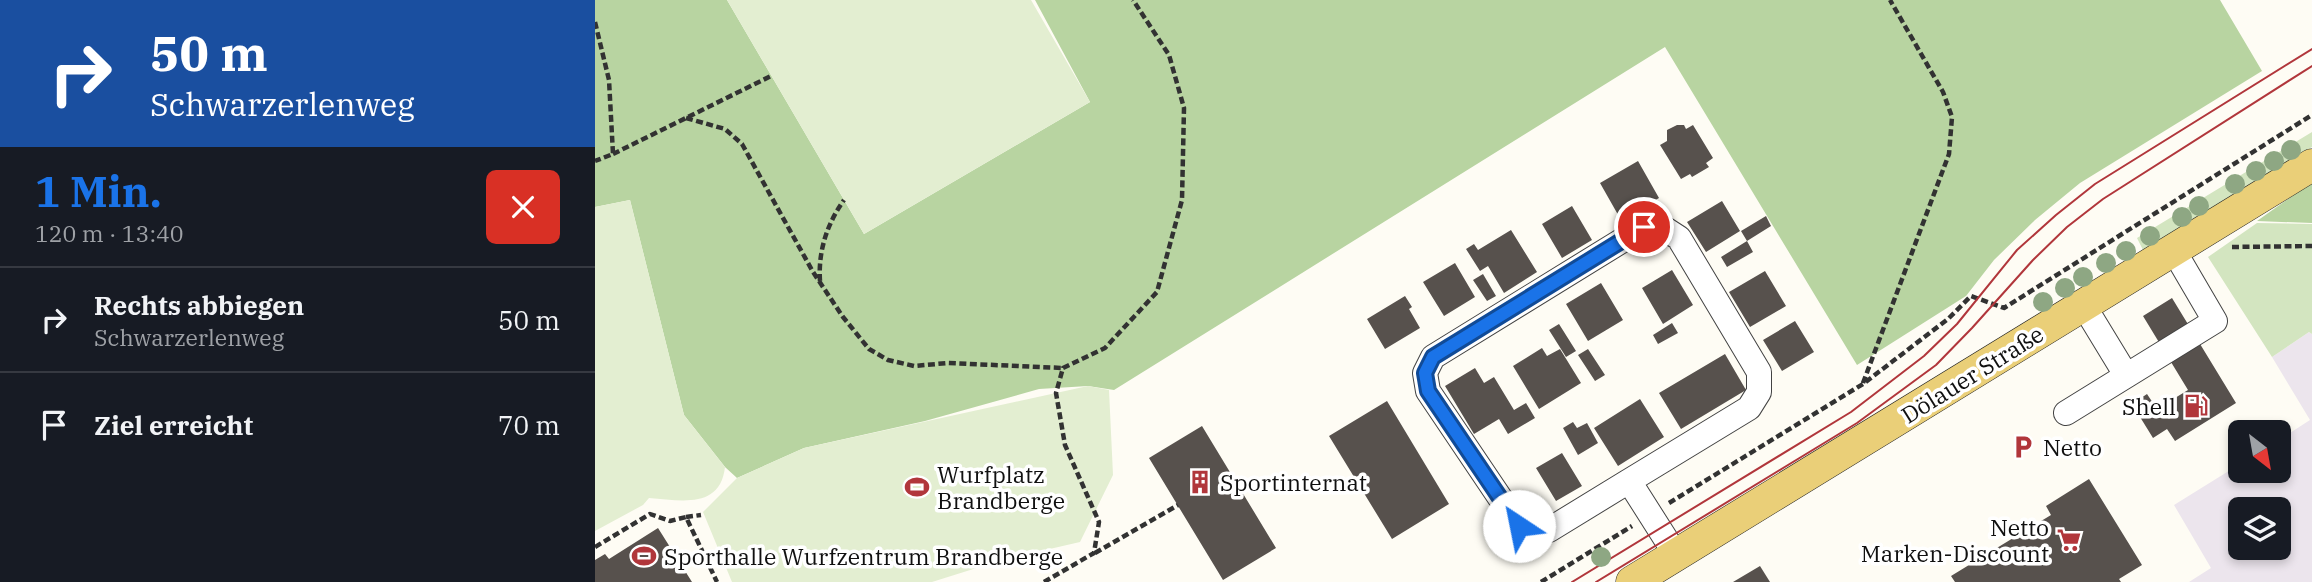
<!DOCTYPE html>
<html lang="de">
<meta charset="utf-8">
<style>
:root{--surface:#171b24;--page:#242831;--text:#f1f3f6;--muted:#9ea1a6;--line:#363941;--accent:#1a73e8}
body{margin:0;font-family:"IBM Plex Serif",serif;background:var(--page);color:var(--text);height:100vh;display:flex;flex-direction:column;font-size:26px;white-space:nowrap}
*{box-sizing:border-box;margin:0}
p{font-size:23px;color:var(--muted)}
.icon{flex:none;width:38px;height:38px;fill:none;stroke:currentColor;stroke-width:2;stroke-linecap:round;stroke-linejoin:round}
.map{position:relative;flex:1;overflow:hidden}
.panel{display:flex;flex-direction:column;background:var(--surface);width:595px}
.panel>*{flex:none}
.hud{background:#1a4fa0;color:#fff;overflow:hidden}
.needle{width:46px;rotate:149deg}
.tools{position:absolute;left:1633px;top:420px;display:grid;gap:14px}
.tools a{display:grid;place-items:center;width:63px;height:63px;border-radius:10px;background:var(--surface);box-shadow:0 4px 10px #0003;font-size:35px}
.pin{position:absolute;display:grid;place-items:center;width:60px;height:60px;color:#fff;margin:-30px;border:4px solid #fff;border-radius:50%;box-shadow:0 2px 7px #0007}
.me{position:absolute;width:77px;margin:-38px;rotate:326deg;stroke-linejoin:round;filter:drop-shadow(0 0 5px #0008)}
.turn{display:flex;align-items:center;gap:24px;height:147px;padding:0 35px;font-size:32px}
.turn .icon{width:91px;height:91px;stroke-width:2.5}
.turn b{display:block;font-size:49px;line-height:60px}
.round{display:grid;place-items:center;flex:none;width:74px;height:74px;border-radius:10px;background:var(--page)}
.head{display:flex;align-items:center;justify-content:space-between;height:119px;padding:0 35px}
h1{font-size:42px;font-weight:700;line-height:52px;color:var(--accent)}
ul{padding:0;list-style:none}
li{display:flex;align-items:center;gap:21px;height:105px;padding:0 35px;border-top:2px solid var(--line)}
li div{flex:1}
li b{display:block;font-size:26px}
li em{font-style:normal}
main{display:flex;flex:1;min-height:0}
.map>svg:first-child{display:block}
.industrial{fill:#ece5ed;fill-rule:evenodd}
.green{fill:#d3e5c0}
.forest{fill:#b8d4a1}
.pitch{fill:#e3eed1}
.building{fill:#57514d}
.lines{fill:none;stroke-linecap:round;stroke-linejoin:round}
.minor-casing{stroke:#434343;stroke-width:26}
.major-casing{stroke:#212121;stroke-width:33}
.path{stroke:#323232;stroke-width:4.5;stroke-dasharray:7 3.5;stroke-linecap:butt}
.minor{stroke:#fff;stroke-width:24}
.major{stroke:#eacf78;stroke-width:32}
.tram{stroke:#b1363b;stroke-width:2}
.tree{fill:#8ea783}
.route-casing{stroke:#114b97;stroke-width:18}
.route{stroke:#1a73e8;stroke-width:12}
.labels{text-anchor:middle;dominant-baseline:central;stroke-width:7;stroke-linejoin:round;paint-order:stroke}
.street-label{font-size:23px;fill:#101010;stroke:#fff}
.poi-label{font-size:23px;fill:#101010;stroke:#fff;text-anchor:start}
</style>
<main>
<section class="panel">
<div class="hud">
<div class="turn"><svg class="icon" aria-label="right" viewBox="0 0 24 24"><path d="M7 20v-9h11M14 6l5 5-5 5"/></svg><div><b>50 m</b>Schwarzerlenweg</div></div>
</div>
<div class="head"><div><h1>1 Min.</h1><p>120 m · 13:40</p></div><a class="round" style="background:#d93025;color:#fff"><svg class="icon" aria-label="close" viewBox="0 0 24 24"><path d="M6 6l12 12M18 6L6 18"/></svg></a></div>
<ul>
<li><svg class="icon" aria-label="right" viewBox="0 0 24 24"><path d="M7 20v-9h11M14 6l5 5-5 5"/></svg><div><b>Rechts abbiegen</b><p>Schwarzerlenweg</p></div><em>50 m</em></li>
<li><svg class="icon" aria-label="arrive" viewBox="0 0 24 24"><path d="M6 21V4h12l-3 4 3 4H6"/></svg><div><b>Ziel erreicht</b></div><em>70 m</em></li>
</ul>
</section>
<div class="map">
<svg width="1717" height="582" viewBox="0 0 1717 582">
<rect width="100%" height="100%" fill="#fefcf4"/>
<!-- industrial -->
<path class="industrial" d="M1714,332L1717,334V582H1594L1616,568L1579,505L1645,464V471H1684V440L1715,420L1677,357ZM1645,509H1684V548H1645Z"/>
<!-- green -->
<path class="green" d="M1717,132V147L1548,250L1542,238Z
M1662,223L1717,224V334L1714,332L1677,357L1613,257Z"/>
<!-- forest -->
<path class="forest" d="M0,0H132L269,234L495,102L440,0H1625L1667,71L1485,183L1440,220L1399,260L1371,296L1262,365L1070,47L519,390L493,386L444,389L330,421L209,448L142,478L130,467L89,415L35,200L0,207Z
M1717,182V223L1662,221Z"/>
<!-- pitch -->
<path class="pitch" d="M132,0H436L495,102L269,234Z
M35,200L89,415L130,467C125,510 85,500 54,498L48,505L0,531V207Z
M493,386L514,390L518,475L485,542L407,560L337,582H137L108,512L142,478L209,448Z"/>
<!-- building -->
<path class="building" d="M1082,125H1089L1091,129L1098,125L1118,158L1111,163L1114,167L1097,177L1095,174L1086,179L1065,145L1072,141V130Z
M1043,161L1064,198L1026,220L1005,183Z
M1127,201L1145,231L1111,252L1092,222Z
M977,206L997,240L967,258L947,224Z
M1171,216L1176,226L1152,241L1146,231Z
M916,230L942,272L909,293L893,266L885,271L871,249L879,244L883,250Z
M1152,241L1158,252L1132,267L1126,257Z
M860,263L880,297L849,316L828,282Z
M1077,270L1098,305L1068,324L1047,288Z
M1170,271L1191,306L1155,327L1134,292Z
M888,274L901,296L892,301L878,280Z
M1006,283L1028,320L993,341L971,304Z
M810,296L817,307L814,309L825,328L790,349L772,319Z
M1577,298L1641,403L1580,441L1572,429L1558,438L1537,404L1552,394L1562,409L1593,390L1548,316Z
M1200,321L1219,352L1187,371L1168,340Z
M1077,323L1083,333L1063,344L1058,335Z
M964,324L981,351L971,357L954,330Z
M947,348L952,356L965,349L986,383L944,409L918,366Z
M993,349L1010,375L1000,381L983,355Z
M1130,354L1151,390L1086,429L1064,393Z
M880,368L889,383L899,377L919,410L931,403L940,418L913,434L904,419L879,434L850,386Z
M1045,399L1069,437L1023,466L999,428Z
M792,401L854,504L797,539L734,436Z
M978,422L982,428L992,423L1003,443L983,455L968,428Z
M607,426L681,548L628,580L554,458Z
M967,453L987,486L961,501L941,468Z
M1494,479L1547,565L1524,579L1526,582H1360L1356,576L1456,515L1451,506Z
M63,528L97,582H0V560L10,554L14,559Z
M1165,566L1175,582H1138Z"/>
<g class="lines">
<!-- minor casing -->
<g class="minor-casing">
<path id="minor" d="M1489,306L1531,375
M1471,413L1620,321L1579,251
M1034,481L954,530L939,533L924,526L833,391L830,373L838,357L1049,227H1067L1084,238L1164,372V392L1154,408L1034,481L1081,555"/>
</g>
<!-- major casing -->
<g class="major-casing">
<path id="major" d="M1037,582L1717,165"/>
</g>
<!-- path -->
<path class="path" d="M0,22L14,80L18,154L0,161
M91,118L130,129L147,144L218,272L248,317L274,349L293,360L319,366L353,363L468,368
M18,154L176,76
M1637,247L1717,246
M225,281C223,251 232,224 249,200
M1268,383L1354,154L1357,117L1348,92L1295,0
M1074,503L1268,384L1353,319L1376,296L1409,308L1717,115
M91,517L106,515
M0,547L55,514L75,521L91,517L122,582
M500,553L583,505
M449,582L499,553L504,522L470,445L461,393L468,368L510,348L562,292L587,200L589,108L574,55L538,0
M946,582L1037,526"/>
<!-- minor -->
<use href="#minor" class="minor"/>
<!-- major -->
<use href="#major" class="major"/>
<!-- tram -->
<path class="tram" d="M977,582L1256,412L1329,356L1362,324L1422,250L1461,215L1500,184L1717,49
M1001,582L1262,423L1341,365L1377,328L1438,260L1472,227L1508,199L1717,66"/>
</g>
<!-- trees -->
<g class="tree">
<circle cx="1696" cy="150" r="10"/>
<circle cx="1679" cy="161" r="10"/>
<circle cx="1661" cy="171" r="10"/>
<circle cx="1640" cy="184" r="10"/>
<circle cx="1604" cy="206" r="10"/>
<circle cx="1587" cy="217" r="10"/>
<circle cx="1555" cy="236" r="10"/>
<circle cx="1531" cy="251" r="10"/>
<circle cx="1511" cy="263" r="10"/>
<circle cx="1488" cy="277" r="10"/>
<circle cx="1470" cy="288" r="10"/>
<circle cx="1448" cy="302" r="10"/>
<circle cx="1006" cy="557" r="10"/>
</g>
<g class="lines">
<!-- route casing -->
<g class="route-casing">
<path id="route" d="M924,526L833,391L830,373L838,357L1049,227"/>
</g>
<!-- route -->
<use href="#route" class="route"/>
</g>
<!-- icons -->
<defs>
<g id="fuel-bare" transform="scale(1.89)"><path d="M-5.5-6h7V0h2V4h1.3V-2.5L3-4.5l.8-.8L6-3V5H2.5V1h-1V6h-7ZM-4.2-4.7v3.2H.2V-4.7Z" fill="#b1363b" stroke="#fff" stroke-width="2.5" paint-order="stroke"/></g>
<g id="parking-bare" transform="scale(1.89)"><path d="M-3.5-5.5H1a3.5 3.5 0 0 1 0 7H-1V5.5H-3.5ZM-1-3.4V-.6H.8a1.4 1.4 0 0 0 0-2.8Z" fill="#b1363b" stroke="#fff" stroke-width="2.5" paint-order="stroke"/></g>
<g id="building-bare" transform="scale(1.89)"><path d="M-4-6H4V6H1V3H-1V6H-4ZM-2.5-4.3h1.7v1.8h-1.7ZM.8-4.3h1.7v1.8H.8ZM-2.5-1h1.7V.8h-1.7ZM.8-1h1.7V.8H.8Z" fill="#b1363b" stroke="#fff" stroke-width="2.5" paint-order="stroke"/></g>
<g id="stadium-bare" transform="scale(1.89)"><path d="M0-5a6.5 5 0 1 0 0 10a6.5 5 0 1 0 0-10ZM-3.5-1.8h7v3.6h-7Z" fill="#b1363b" stroke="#fff" stroke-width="2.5" paint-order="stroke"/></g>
<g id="supermarket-bare" transform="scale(1.89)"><path d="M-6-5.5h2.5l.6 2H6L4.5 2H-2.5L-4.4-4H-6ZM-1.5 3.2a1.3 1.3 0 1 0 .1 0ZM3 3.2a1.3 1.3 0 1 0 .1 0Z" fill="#b1363b" stroke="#fff" stroke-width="2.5" paint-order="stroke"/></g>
</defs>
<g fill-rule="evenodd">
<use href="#fuel-bare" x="1601" y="406"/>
<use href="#parking-bare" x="1428" y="447"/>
<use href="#building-bare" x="605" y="482"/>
<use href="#stadium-bare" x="322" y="487"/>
<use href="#supermarket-bare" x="1474" y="540"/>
<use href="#stadium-bare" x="49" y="556"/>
</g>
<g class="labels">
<!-- street labels -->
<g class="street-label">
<text transform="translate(1377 374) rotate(-32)">Dölauer Straße</text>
</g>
<!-- poi labels -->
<g class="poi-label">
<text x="1581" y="406" text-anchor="end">Shell</text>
<text x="1448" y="447">Netto</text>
<text x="342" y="474">Wurfplatz<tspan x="342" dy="26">Brandberge</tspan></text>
<text x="625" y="482">Sportinternat</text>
<text x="1454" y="527" text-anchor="end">Netto<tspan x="1454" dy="26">Marken-Discount</tspan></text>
<text x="69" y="556">Sporthalle Wurfzentrum Brandberge</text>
</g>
</g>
</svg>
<div class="tools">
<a><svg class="needle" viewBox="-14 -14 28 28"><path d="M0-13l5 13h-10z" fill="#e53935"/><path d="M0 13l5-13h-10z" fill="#9ea1a6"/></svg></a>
<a><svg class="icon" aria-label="layers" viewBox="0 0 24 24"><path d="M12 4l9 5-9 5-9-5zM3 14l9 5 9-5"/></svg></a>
</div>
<div class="pin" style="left:1049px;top:227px;background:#d93025"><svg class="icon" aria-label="arrive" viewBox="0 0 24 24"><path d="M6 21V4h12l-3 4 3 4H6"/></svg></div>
<svg class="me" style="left:924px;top:526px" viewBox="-20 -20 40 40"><circle r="19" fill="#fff"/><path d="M0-13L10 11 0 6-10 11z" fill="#1a73e8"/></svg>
</div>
</main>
